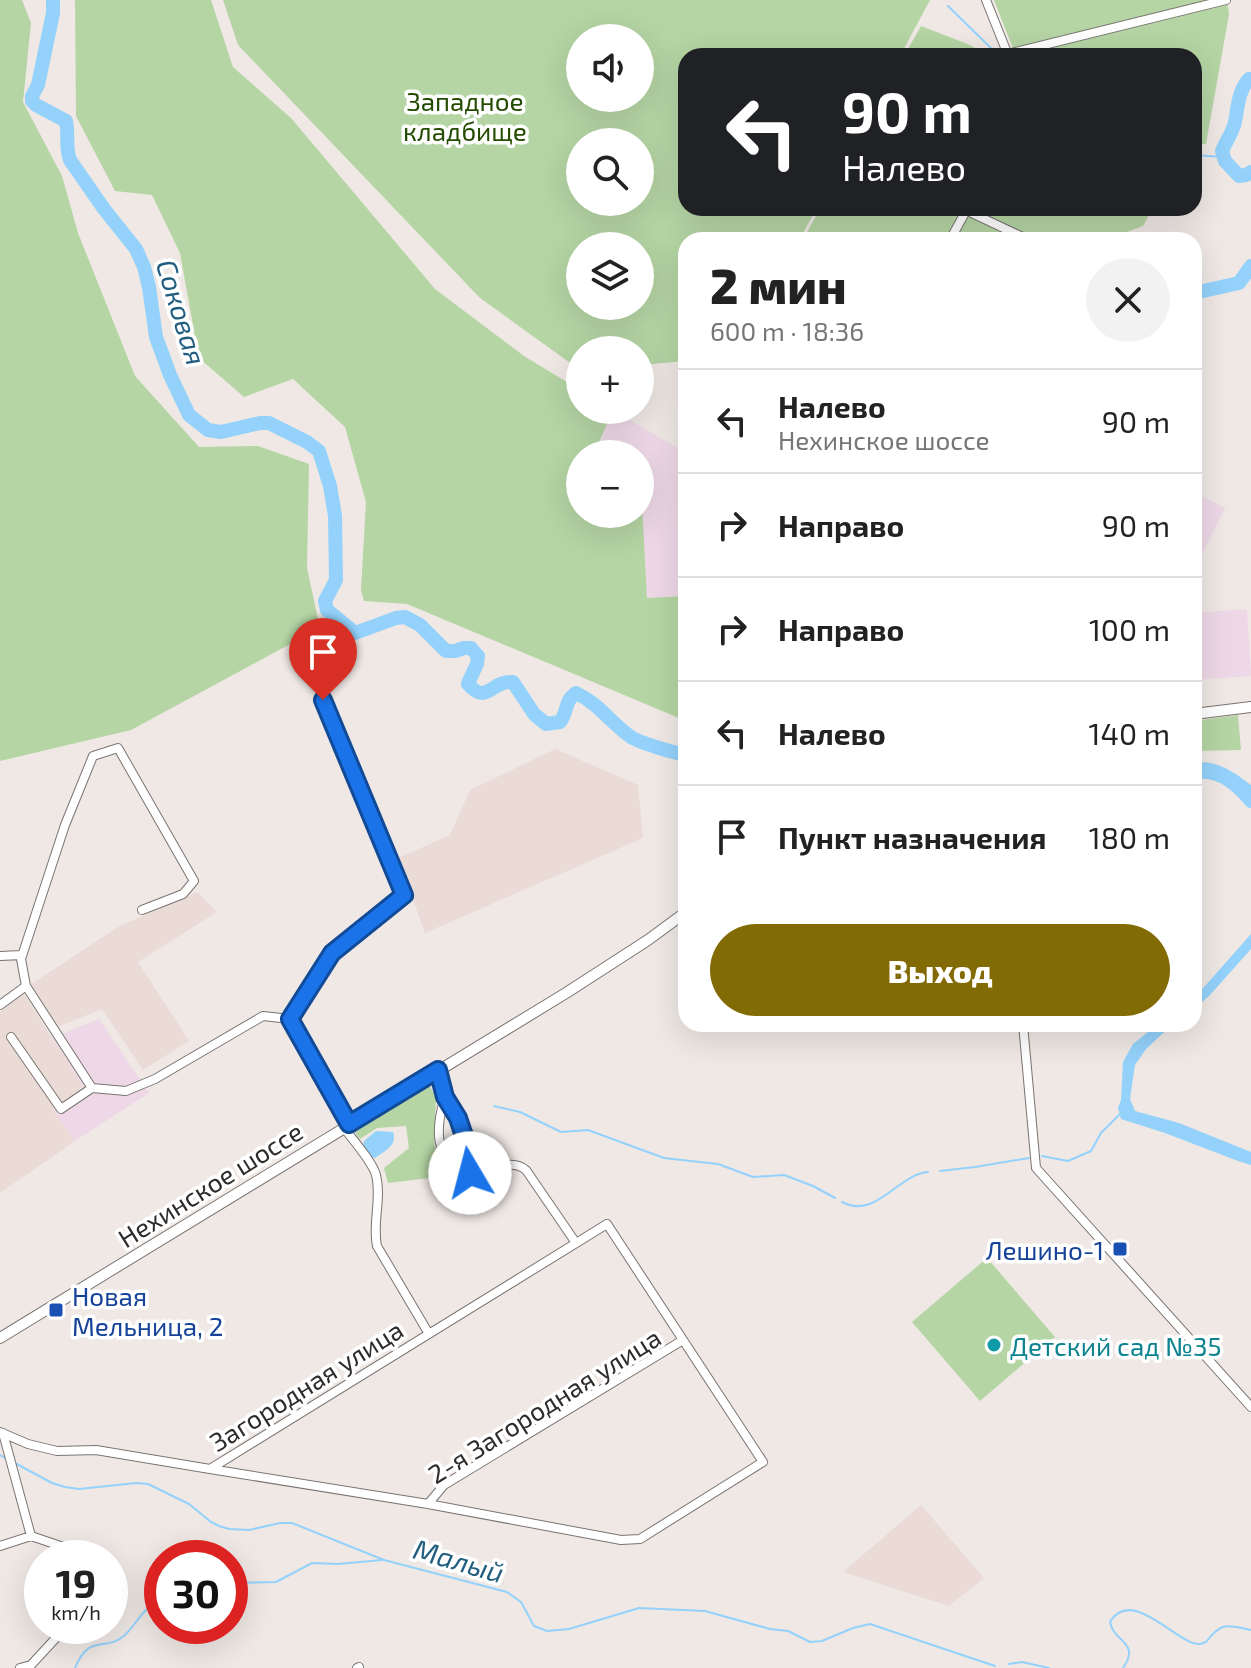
<!DOCTYPE html>
<html lang="ru">
<meta charset="utf-8">
<style>
:root{--surface:#fff;--page:#f2f2f2;--text:#222;--muted:#767676;--line:#e0e0e0;--accent:#826a04}
body{margin:0;font-family:"Exo 2",sans-serif;background:var(--page);color:var(--text);height:100vh;display:flex;flex-direction:column;font-size:30px;white-space:nowrap}
*{box-sizing:border-box;margin:0}
p{font-size:26px;color:var(--muted)}
.icon{flex:none;width:44px;height:44px;fill:none;stroke:currentColor;stroke-width:2;stroke-linecap:round;stroke-linejoin:round}
.map{position:relative;flex:1;overflow:hidden}
.panel{position:absolute;left:678px;top:232px;width:524px;height:800px;display:flex;flex-direction:column;background:var(--surface);border-radius:24px;box-shadow:0 8px 32px #0002}
.panel>*{flex:none}
.banner{position:absolute;left:678px;top:48px;width:524px;height:168px;border-radius:24px;box-shadow:0 8px 32px #0002;background:#202124;color:#fff;overflow:hidden}
.fabs{position:absolute;left:566px;top:24px;display:grid;gap:16px}
.fabs a{display:grid;place-items:center;width:88px;height:88px;border-radius:50%;background:var(--surface);box-shadow:0 8px 32px #0002;font-size:40px}
.speed{position:absolute;left:24px;top:1540px;display:flex;gap:16px;font-size:40px;font-weight:700;text-align:center}
.speed>*{display:grid;place-content:center;width:104px;height:104px;border-radius:50%;background:var(--surface);box-shadow:0 8px 32px #0002;line-height:1}
.speed small{font-size:20px;font-weight:400}
.speed .limit{border:12px solid #d22;background:#fff;color:#111}
.pin{position:absolute;display:grid;place-items:center;width:68px;height:68px;color:#fff;margin:-82px -34px;border-radius:50% 50% 50% 0;rotate:-45deg;box-shadow:0 0 8px #0007}
.pin .icon{rotate:45deg}
.me{position:absolute;width:88px;margin:-44px;rotate:352deg;stroke-linejoin:round;filter:drop-shadow(0 0 6px #0008)}
.turn{display:flex;align-items:center;gap:28px;height:168px;padding:0 32px;font-size:36px}
.turn .icon{width:104px;height:104px;stroke-width:2.5}
.turn b{display:block;font-size:56px;line-height:68px}
.round{display:grid;place-items:center;flex:none;width:84px;height:84px;border-radius:42px;background:var(--page)}
.head{display:flex;align-items:center;justify-content:space-between;height:136px;padding:0 32px}
h1{font-size:48px;font-weight:800;line-height:60px}
.action{display:flex;gap:16px;margin-top:auto;padding:16px 32px}
.action a{flex:1;height:92px;border-radius:48px;background:var(--accent);color:#fff;font-size:32px;font-weight:800;line-height:92px;text-align:center}
ul{padding:0;list-style:none}
li{display:flex;align-items:center;gap:24px;height:104px;padding:0 32px;border-top:2px solid var(--line)}
li div{flex:1}
li b{display:block;font-size:30px}
li em{font-style:normal}
.map>svg:first-child{display:block}
.commercial{fill:#eed8e7}
.built{fill:#eadbd6}
.green{fill:#b5d5a4;fill-rule:evenodd}
.water{fill:#94d2fb}
.lines{fill:none;stroke-linecap:round;stroke-linejoin:round}
.stream{stroke:#94d2fb;stroke-width:2}
.river{stroke:#94d2fb;stroke-width:14}
.minor-casing{stroke:#7a7471;stroke-width:10}
.major-casing{stroke:#7a7471;stroke-width:12}
.minor{stroke:#fff;stroke-width:8}
.major{stroke:#fff;stroke-width:10}
.route-casing{stroke:#114b97;stroke-width:20}
.route{stroke:#1a73e8;stroke-width:14}
.transit-dot{fill:#1a4fb4;stroke:#fff;stroke-width:3}
.culture-dot{fill:#0f9aa8;stroke:#fff;stroke-width:3}
.labels{text-anchor:middle;dominant-baseline:central;stroke-width:7;stroke-linejoin:round;paint-order:stroke}
.park-label{font-size:26px;fill:#244c00;stroke:#fff}
.street-label{font-size:26px;fill:#2e2b2a;stroke:#fff}
.transit-label{font-size:26px;fill:#164399;stroke:#fff;text-anchor:end}
.culture-label{font-size:26px;fill:#0d838f;stroke:#fff;text-anchor:start}
.water-label{font-size:28px;font-style:italic;fill:#225e80;stroke:#fff}
</style>
<div class="map">
<svg width="1251" height="1668" viewBox="0 0 1251 1668">
<rect width="100%" height="100%" fill="#efe8e5"/>
<!-- commercial -->
<path class="commercial" d="M613,410L684,452L686,479V596L647,598L640,485V454H594Z
M1194,492L1225,508L1195,568L1194,567Z
M1247,609L1251,676L1194,680V613Z
M99,1019L149,1093L75,1141L52,1109L84,1088L52,1038Z"/>
<!-- built -->
<path class="built" d="M555,749L638,785L643,838L425,933L398,858L450,835L470,790Z
M197,892L217,912L138,962L189,1041L143,1070L102,1009L57,1027L30,985L118,927Z
M23,993L84,1088L52,1109L75,1141L0,1193V1012Z
M921,1505L984,1578L949,1606L843,1572Z"/>
<!-- green -->
<path class="green" d="M0,0H22L31,23L23,102L62,176L78,233L135,376L199,447L258,446L309,464L307,568L320,628L131,730L0,761Z
M75,0H211L233,67L291,118L435,289L524,356L580,390V410H613L594,454H580V514H640L641,486L647,598L686,596V721L407,604L364,601L361,590L366,502L345,427L293,379L244,397L199,358L180,253L152,195L115,191L76,116Z
M223,0H930L900,56H686V208H817L799,240H686V361L640,365V350H580V370L480,298L238,45ZM640,38V98H580V38ZM580,142H640V202H580ZM580,246H640V306H580Z
M994,0H1227L1229,14L1206,144L1194,145V56H1016Z
M921,26L970,45L988,56H904Z
M820,208H1153L1143,226L1105,240H803Z
M1238,715L1241,750L1194,751V721Z
M429,1085L436,1097L434,1145L451,1167L447,1176L388,1183L384,1168L409,1148L406,1126L377,1128L360,1139L353,1130L423,1086Z
M987,1258L1055,1337L980,1401L912,1322Z"/>
<!-- water -->
<path class="water" d="M1200,762C1220,762 1235,773 1251,785V801L1237,787L1213,772L1194,774V764Z
M1251,934V949L1209,996L1194,1009V996L1205,986Z
M1158,1024H1173L1146,1049L1135,1065L1130,1099L1135,1111L1179,1123L1251,1152V1165L1238,1161L1165,1133L1121,1119L1118,1108L1121,1100L1123,1062L1133,1044Z
M376,1131L393,1132C398,1145 385,1151 375,1158L368,1156L363,1147L364,1141Z"/>
<g class="lines">
<!-- stream -->
<path class="stream" d="M948,6L999,56
M1194,155L1223,157
M494,1106L520,1112L561,1132L588,1130L664,1158L718,1164L753,1177L784,1175L813,1186L835,1198
M1042,1156L1068,1161L1091,1151L1101,1133L1120,1114
M940,1171L975,1167L1029,1158
M842,1202C876,1220 898,1174 928,1172
M0,1455L7,1459
M13,1462L52,1483L65,1487L79,1489L136,1483L148,1484L189,1504L211,1522L219,1526L229,1529L249,1530L280,1523H292L384,1560L507,1592L521,1602L534,1626L547,1631L569,1629L639,1608L705,1611L770,1629L788,1631L810,1642L822,1641L853,1628L870,1624L995,1666
M230,1583L276,1582L312,1563L338,1564L382,1560
M1009,1664L1022,1662L1049,1668
M75,1668C90,1632 105,1653 125,1635C138,1622 144,1606 162,1600
M1123,1668C1141,1642 1114,1643 1110,1622C1130,1588 1172,1637 1193,1643C1199,1645 1201,1644 1206,1642C1222,1621 1227,1625 1251,1630"/>
<!-- river -->
<path class="river" d="M53,0V13L38,85L32,96V101L36,105L66,121C69,134 65,147 70,160L104,209L136,249L144,267L149,287L156,337L170,375L189,415L208,430L221,432L260,423H269L307,442L319,451L330,486L335,516L336,580L325,601L327,610L355,633L396,618L405,617L420,625L446,651H455L464,648H471L478,656L477,664L469,681L468,684C487,706 491,680 513,682L534,714L546,724L560,722C568,712 564,701 576,693C598,703 612,724 631,737C640,743 675,753 686,755
M1251,79H1249C1238,91 1238,107 1235,122C1233,132 1226,141 1222,151L1225,161L1239,176L1246,175L1251,172
M1194,293L1239,283L1251,266
M1194,773C1217,767 1237,784 1251,801"/>
<!-- minor casing -->
<g class="minor-casing">
<path id="minor" d="M986,0L1008,55
M1007,54L1226,0
M961,208L1029,240
M950,240L967,209
M0,956L22,955
M0,1005L26,986
M290,1019L349,1124
M1023,1024L1036,1168L1251,1407
M11,1037L61,1109L92,1088L126,1091L155,1079L263,1016L290,1019L332,953L404,895L321,694
M438,1070L445,1097L458,1118L463,1133L472,1151L470,1173C490,1174 509,1156 526,1170L576,1243
M92,1088L26,986L21,959L65,825L93,756L118,748L194,881L183,894L142,910
M445,1097C435,1129 433,1160 470,1173
M344,1128C353,1140 372,1161 376,1175C382,1199 372,1223 377,1246L429,1334
M0,1432L28,1444L57,1451L96,1450L210,1469L607,1224L763,1462L640,1539L621,1540L428,1504L210,1469
M3,1433L31,1536
M428,1504L444,1485L683,1340
M31,1536L96,1558
M0,1546L31,1536
M20,1668L31,1665L67,1626
M357,1668L359,1667"/>
</g>
<!-- major casing -->
<g class="major-casing">
<path id="major" d="M1194,714L1251,707
M0,1338L566,993L648,940L686,912"/>
</g>
<!-- minor -->
<use href="#minor" class="minor"/>
<!-- major -->
<use href="#major" class="major"/>
</g>
<g class="lines">
<!-- route casing -->
<g class="route-casing">
<path id="route" d="M323,700L404,895L332,953L290,1019L349,1124L438,1070L445,1097L458,1118L463,1133L472,1151L470,1173"/>
</g>
<!-- route -->
<use href="#route" class="route"/>
</g>
<!-- markers -->
<g class="transit-dot">
<rect x="1112" y="1241" width="16" height="16" rx="4"/>
<rect x="48" y="1302" width="16" height="16" rx="4"/>
</g>
<circle class="culture-dot" cx="994" cy="1345" r="8"/>
<g class="labels">
<!-- park labels -->
<g class="park-label">
<text x="465" y="100">Западное<tspan x="465" dy="30">кладбище</tspan></text>
</g>
<!-- street labels -->
<g class="street-label">
<text transform="translate(210 1184) rotate(-32)">Нехинское шоссе</text>
<text transform="translate(306 1385) rotate(-32)">Загородная улица</text>
<text transform="translate(544 1405) rotate(-32)">2-я Загородная улица</text>
</g>
<!-- transit labels -->
<g class="transit-label">
<text x="1104" y="1249">Лешино-1</text>
<text x="72" y="1295" text-anchor="start">Новая<tspan x="72" dy="30">Мельница, 2</tspan></text>
</g>
<!-- culture labels -->
<g class="culture-label">
<text x="1010" y="1345">Детский сад №35</text>
</g>
<!-- water labels -->
<g class="water-label">
<text transform="translate(182 312) rotate(73)">Соковая</text>
<text transform="translate(459 1560) rotate(16)">Малый</text>
</g>
</g>
</svg>
<div class="fabs">
<a><svg class="icon" aria-label="sound" viewBox="0 0 24 24"><path d="M4 9h4l5-4v14l-5-4H4zM17 9q2 3 0 6"/></svg></a>
<a><svg class="icon" aria-label="search" viewBox="0 0 24 24"><circle cx="10" cy="10" r="6"/><path d="M15 15l6 6"/></svg></a>
<a><svg class="icon" aria-label="layers" viewBox="0 0 24 24"><path d="M12 4l9 5-9 5-9-5zM3 14l9 5 9-5"/></svg></a>
<a>+</a>
<a>−</a>
</div>
<div class="speed"><div>19<small>km/h</small></div><div class="limit">30</div></div>
<div class="pin" style="left:323px;top:700px;background:#d93025"><svg class="icon" aria-label="arrive" viewBox="0 0 24 24"><path d="M6 21V4h12l-3 4 3 4H6"/></svg></div>
<svg class="me" style="left:470px;top:1173px" viewBox="-20 -20 40 40"><circle r="19" fill="#fff"/><path d="M0-13L10 11 0 6-10 11z" fill="#1a73e8"/></svg>
<div class="banner">
<div class="turn"><svg class="icon" aria-label="left" viewBox="0 0 24 24"><path d="M17 20v-9H6M10 6l-5 5 5 5"/></svg><div><b>90 m</b>Налево</div></div>
</div>
<section class="panel">
<div class="head"><div><h1>2 мин</h1><p>600 m · 18:36</p></div><a class="round"><svg class="icon" aria-label="close" viewBox="0 0 24 24"><path d="M6 6l12 12M18 6L6 18"/></svg></a></div>
<ul>
<li><svg class="icon" aria-label="left" viewBox="0 0 24 24"><path d="M17 20v-9H6M10 6l-5 5 5 5"/></svg><div><b>Налево</b><p>Нехинское шоссе</p></div><em>90 m</em></li>
<li><svg class="icon" aria-label="right" viewBox="0 0 24 24"><path d="M7 20v-9h11M14 6l5 5-5 5"/></svg><div><b>Направо</b></div><em>90 m</em></li>
<li><svg class="icon" aria-label="right" viewBox="0 0 24 24"><path d="M7 20v-9h11M14 6l5 5-5 5"/></svg><div><b>Направо</b></div><em>100 m</em></li>
<li><svg class="icon" aria-label="left" viewBox="0 0 24 24"><path d="M17 20v-9H6M10 6l-5 5 5 5"/></svg><div><b>Налево</b></div><em>140 m</em></li>
<li><svg class="icon" aria-label="arrive" viewBox="0 0 24 24"><path d="M6 21V4h12l-3 4 3 4H6"/></svg><div><b>Пункт назначения</b></div><em>180 m</em></li>
</ul>
<div class="action"><a>Выход</a></div>
</section>
</div>
